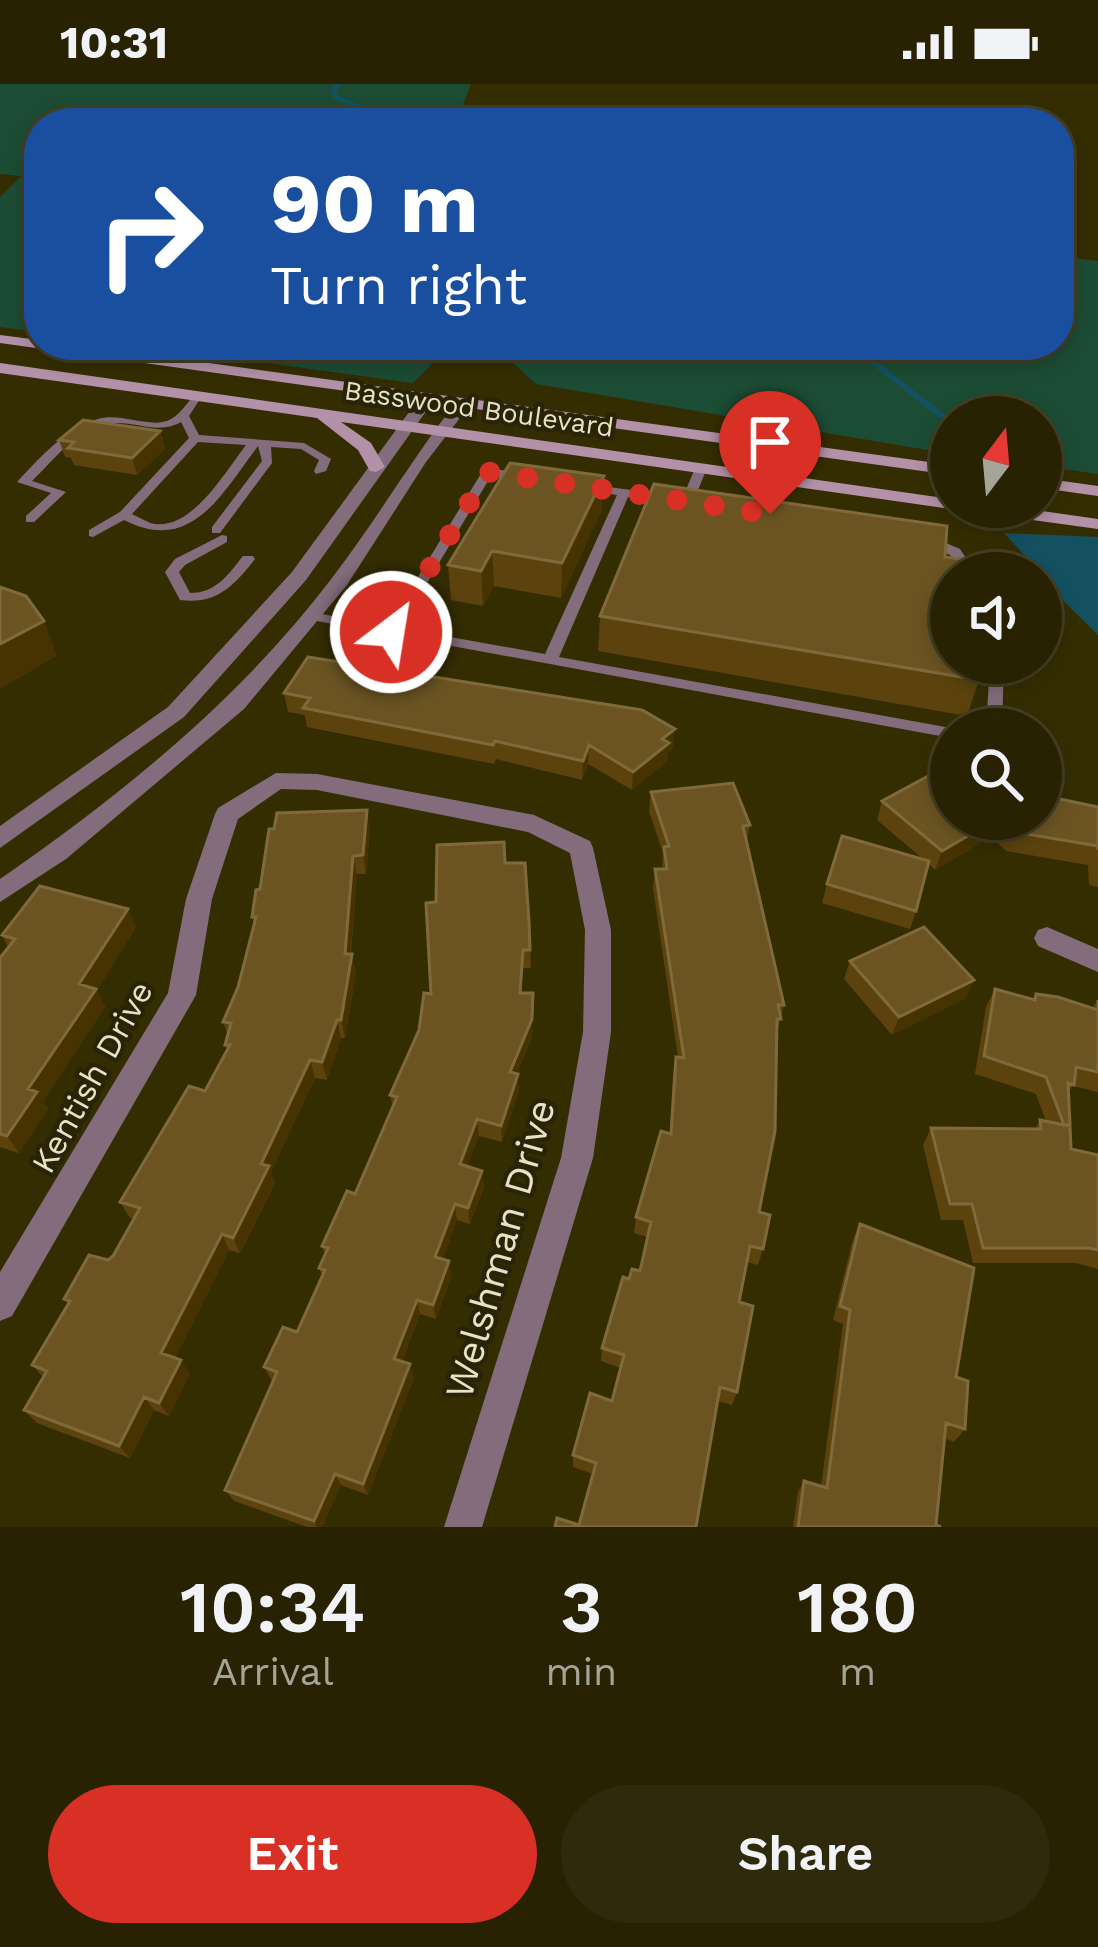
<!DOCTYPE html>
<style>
:root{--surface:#282202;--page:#302a0c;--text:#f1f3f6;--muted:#a5a499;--line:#443f24;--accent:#d93025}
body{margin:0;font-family:"Work Sans",sans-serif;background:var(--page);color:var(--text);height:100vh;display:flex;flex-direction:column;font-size:45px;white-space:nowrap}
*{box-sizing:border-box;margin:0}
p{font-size:39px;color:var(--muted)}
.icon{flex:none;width:66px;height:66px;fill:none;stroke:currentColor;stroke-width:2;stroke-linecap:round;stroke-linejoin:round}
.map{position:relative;height:1443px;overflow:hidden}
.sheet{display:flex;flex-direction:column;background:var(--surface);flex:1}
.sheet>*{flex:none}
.top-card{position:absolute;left:24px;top:24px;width:1050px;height:252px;border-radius:48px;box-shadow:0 6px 18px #0003,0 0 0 3px var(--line);background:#1a4fa0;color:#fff;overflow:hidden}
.needle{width:78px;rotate:16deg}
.buttons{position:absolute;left:930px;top:312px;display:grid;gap:24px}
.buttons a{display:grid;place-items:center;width:132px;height:132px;border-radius:50%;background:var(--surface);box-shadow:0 6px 18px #0003,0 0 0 3px var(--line);font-size:60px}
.pin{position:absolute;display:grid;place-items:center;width:102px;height:102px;color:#fff;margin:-123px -51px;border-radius:50% 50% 50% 0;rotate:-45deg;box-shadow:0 0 12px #0007}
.pin .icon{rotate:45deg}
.me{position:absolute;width:132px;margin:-66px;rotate:31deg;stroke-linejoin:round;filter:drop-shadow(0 0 9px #0008)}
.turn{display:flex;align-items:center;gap:42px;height:252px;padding:0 48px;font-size:54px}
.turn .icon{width:156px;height:156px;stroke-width:2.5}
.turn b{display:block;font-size:84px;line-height:102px}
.eta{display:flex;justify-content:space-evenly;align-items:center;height:204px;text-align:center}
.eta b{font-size:72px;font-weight:600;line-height:84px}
.cta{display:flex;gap:24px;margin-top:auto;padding:24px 48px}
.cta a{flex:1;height:138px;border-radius:72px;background:var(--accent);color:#fff;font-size:48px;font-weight:600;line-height:138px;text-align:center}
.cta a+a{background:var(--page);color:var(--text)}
.status{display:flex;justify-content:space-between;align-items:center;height:84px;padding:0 60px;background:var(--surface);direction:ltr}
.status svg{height:33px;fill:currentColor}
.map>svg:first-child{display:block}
.green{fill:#1c4c34}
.water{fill:#135160}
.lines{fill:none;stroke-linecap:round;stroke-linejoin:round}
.stream-far1{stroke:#135160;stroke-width:4.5}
.stream{stroke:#135160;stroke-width:6}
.service{fill:#836d7c;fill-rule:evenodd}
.minor{fill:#836d7c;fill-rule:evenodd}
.tertiary{fill:#836d7c;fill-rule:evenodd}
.secondary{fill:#b391a8;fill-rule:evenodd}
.wall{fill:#5c430e}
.shaded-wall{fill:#463301}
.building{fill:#6b5422;stroke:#7f6a3b;stroke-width:3}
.route{stroke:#d93025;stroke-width:21;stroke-dasharray:0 37.8}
.labels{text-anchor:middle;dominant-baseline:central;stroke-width:9;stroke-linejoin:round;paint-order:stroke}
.far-street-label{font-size:27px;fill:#e7e2c6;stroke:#292407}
.street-label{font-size:33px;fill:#e7e2c6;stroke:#292407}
.near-street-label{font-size:39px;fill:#e7e2c6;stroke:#292407}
</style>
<div class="status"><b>10:31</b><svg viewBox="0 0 49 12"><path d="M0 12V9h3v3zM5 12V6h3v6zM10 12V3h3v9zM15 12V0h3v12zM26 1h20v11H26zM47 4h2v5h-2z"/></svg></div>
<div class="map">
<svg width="1098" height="1443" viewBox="0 0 1098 1443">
<rect width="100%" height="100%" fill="#352d02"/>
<!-- green -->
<path class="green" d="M0,0H471L456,39H39V248L0,243V113L21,92L0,90Z
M1059,172L1098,177V390L1041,382V333H951V370L536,300L512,278L451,261H1059Z
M135,261H450L413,299Z"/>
<!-- water -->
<path class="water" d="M1004,449L1098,453V551L1041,495V489Z"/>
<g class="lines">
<!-- stream-far1 -->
<path class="stream-far1" d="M339,0L333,6L336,13L374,29L354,39
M851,261L877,281"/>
<!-- stream -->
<path class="stream" d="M873,278L951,339"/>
<!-- service -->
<path class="service" d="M197,309L202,312L189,332L199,351L304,359L331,375L326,387L316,390L314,387L319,376L301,365L271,363L272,379L220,449H212V443L262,377L258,362C222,409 192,471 124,436L93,453L89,452V446L120,428L189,354L181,338C155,352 134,335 107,340C77,344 53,377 32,397L66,408L34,438H26V432L51,409L17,398C39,375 66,343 98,335C121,328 153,346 171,335C182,329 188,316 197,309ZM198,358L246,361C225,388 190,450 150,439C148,438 134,431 132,430Z
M701,380L707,384L694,416L698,419L692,423L683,421L681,418L695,384Z
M488,384L520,389L526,393L520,397L491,392L400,544L545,570L617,411L578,405V399L669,411L675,415L673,418L628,413L559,573L951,644L955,645H951V654L306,535L304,532L311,528L388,542L482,388Z
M925,450L960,465L976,489H962L950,471L920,457L919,454Z
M222,451L227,452V458L185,481L179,488L190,509C216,509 228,491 243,472H253L255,475C234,502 216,521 180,516L165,488L175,475Z
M990,579H1004L1002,645H986Z"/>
<!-- minor -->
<path class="minor" d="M276,689L317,690L534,731L590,757L593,764L611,846V948L593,1074L482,1443H444L561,1074L583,948L585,846L570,769L528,748L317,706L281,705L238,735L212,815L196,911L12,1232L0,1237V1188L168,909L186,815L215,730L218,724Z
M1047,843L1098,865V888L1038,862L1034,854L1038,846Z"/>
<!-- tertiary -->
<path class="tertiary" d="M423,309L437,312L306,496L184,633L0,764V742L168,623L292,488Z
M459,314L473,317L426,378L347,501L244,625L66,775L0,818V795C123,710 242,613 332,494C377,435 414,372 459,314Z"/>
<!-- secondary -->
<path class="secondary" d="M0,251L39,256V261H78L951,381V391L0,259Z
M0,279L951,415V423H958L951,425L341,338L371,359L385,383L376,388L370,387L358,366L317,334L0,289Z
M1041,394L1098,402V412L1041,404Z
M965,423H1014L1098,435V445L974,428Z"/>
</g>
<!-- wall -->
<path class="wall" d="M160,347L165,365L137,391L74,381L71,374L65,373L59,356Z
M602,426L561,514L494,502L483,522L451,516L448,481Z
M945,473L979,596L967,632L598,567L600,532Z
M284,609L673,663L668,668L667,677L632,706L588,680L582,696L496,675L494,680L307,643L305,631L288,628Z
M651,708L750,741L746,759L784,921L776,953L759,1128L763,1165L758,1181L747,1178L739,1218L737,1308L732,1321L718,1317L579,1441L593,1390L573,1383V1371L612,1317L620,1284L601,1277L602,1264L629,1195L640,1187L647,1153L634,1149L636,1133L670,1050L673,991L676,973H678L653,804L655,785H662L663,769L649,727Z
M882,717L990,739L982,758L935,786L928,779L916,827L910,845L822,819L827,800L923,775L877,736Z
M1098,723V803L1089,801L1088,781L1006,767L999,760V735H1041Z
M370,744L366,790H357L351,870L356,889L345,954H341L327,996L315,994L271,1088L275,1099L240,1169L229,1166L175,1274L190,1290L169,1332L154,1326L130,1374L37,1339L24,1326L43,1293L32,1281L68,1220L64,1215L113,1172L134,1135L130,1134L120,1118L205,1007L227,966L225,961L228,952L223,938L238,903L254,841L252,833L260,805Z
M505,779L529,837L531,884H523L521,909H533L532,952L517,990L519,1007L502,1058L479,1052L467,1082L482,1087L484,1103L470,1140L457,1136L442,1176L449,1177L451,1193L436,1235L420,1230L402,1278L414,1294L368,1411L341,1401L322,1443H307L234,1417L225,1406L272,1297L264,1283L297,1248L322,1192L319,1184L325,1171L322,1162L355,1110L393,1024L390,1011L419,946L431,910L436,818Z
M136,843L97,906L105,923L43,1017L48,1025L19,1069L0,1063V874L8,863L2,851Z
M850,877L966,914L892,951L844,895Z
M995,905L1033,915L1036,910L1092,924L1098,916V1008L1073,1002L1068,1009L1071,1065L1098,1071V1185L1076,1179H973L963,1136H941L923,1061L931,1044L1035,1045L1040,1036L1046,1037L1036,1010L975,990L986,923Z
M860,1140L956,1293L965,1345L954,1358L944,1354L936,1441L941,1443H793L798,1408L804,1397L821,1402L843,1240L833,1236L853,1155Z"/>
<!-- shaded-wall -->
<path class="shaded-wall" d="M160,347L165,365L137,391L132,374Z
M604,392L602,426L561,514L562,479Z
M492,467L494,502L483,522L481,487Z
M44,537L57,572L0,605V560Z
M675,645L673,663L668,668L667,677L632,706L633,688L662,655Z
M589,661L588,680L582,696L583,677Z
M367,726L370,744L366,790L363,771Z
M990,739L982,758L935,786L942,767Z
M353,772L357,790L349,886L352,870L356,889L345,954L341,936Z
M128,825L136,843L97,906L105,923L43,1017L48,1025L19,1069L7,1052L28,1005L79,900Z
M974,896L966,914L892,951L899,933Z
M533,909L532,952L511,1006L510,988Z
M337,936L341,954L327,996L322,978Z
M310,976L315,994L271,1088L275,1099L240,1169L233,1154L261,1080Z
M518,990L519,1007L502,1058L501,1042Z
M477,1035L479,1052L462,1097L460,1080Z
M482,1087L484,1103L470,1140L468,1124Z
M455,1120L457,1136L438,1189L435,1173Z
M222,1150L229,1166L171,1283L161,1269Z
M449,1177L451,1193L436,1235L433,1221Z
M417,1216L420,1230L398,1288L394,1275Z
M181,1276L190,1290L169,1332L159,1319Z
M410,1280L414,1294L368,1411L363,1400Z
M144,1313L154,1326L130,1374L119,1362Z
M335,1390L341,1401L322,1443H317L314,1437Z"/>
<!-- building -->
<path class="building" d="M83,336L160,347L132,374L68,364L74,358L59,356Z
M510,379L604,392L562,479L492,467L481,487L448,481Z
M654,400L947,442L945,473L983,478V489H951V579H980L979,596L600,532Z
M0,503L26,512L44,537L0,560Z
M308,573L642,626L675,645L662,655L669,659L633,688L589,661L583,677L495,657L493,661L303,624L310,614L284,609Z
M930,691L951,708V735H985L990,739L942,767L882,717Z
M733,699L750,741L743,742L784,921H778L781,935H777L775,1047L759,1128L770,1131L763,1165L750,1162L739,1218L753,1222L737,1308L720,1303L696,1443H555L557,1434L579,1441L596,1379L573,1371L590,1309L612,1317L624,1271L602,1264L623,1193L629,1195L632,1185L640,1187L651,1138L636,1133L661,1047L671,1050L676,973L684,974L655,785H667L664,763L669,762L651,708Z
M1041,711L1098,723V766V762L1014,748L1007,741V735H1041Z
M367,726L363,771L353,772L345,870H352L341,936H337L322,978L310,976L261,1080L269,1082L233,1154L222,1150L161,1269L181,1276L159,1319L144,1313L119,1362L24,1326L47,1287L32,1281L70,1217L64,1215L89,1171L108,1176L113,1172L140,1124L120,1118L189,1002L205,1007L230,961H225L231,939L223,938L238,903L256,833H252L256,806L260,805L269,745H274L277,729Z
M842,752L929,777L916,827L827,800Z
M504,758L505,779H525L529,837L530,866H523L520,909H533L532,935L510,988L518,990L501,1042L477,1035L460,1080L482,1087L468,1124L455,1120L435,1173L449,1177L433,1221L417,1216L394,1275L410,1280L363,1400L335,1390L314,1437L225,1406L277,1288L264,1283L283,1243L297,1248L325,1186L319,1184L328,1164L322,1162L347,1107L355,1110L397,1013L390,1011L419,946L424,909L431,910L426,819L436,818L437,761Z
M40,802L128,825L79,900L96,905L28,1005L37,1008L7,1052L0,1050V874L15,855L2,851Z
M924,843L974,896L899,933L850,877Z
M995,905L1035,916L1036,910L1058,913L1098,926V916V988L1076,983L1074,1001L1068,999L1070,1040L1065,1041L1070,1042L1071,1065L1098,1071V1166L1089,1164H983L972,1120H950L931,1044L1041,1045L1040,1036L1064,1041L1046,993L984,972Z
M860,1140L974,1184L956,1293L968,1297L965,1345L946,1339L936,1441L941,1443H798L804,1397L827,1404L850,1226L840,1222Z"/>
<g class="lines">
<!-- route -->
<path class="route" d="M391,548L488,388L770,430"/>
</g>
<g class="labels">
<!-- far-street labels -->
<g class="far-street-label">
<text transform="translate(479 325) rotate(8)">Basswood Boulevard</text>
</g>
<!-- street labels -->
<g class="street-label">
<text transform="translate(92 993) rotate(-61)">Kentish Drive</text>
</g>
<!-- near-street labels -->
<g class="near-street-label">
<text transform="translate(500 1165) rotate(-74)">Welshman Drive</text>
</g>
</g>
</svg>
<div class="buttons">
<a><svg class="needle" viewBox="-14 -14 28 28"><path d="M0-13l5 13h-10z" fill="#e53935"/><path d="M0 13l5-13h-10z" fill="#a5a499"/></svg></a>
<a><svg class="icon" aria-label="sound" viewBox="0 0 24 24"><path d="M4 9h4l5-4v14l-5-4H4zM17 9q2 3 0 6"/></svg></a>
<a><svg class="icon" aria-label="search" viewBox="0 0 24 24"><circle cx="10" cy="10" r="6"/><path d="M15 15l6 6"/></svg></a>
</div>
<div class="pin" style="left:770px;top:430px;background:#d93025"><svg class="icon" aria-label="arrive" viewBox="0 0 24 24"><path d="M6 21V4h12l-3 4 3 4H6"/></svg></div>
<svg class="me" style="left:391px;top:548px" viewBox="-20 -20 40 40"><circle r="17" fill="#d93025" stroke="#fff" stroke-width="3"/><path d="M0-11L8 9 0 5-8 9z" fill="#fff"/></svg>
<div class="top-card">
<div class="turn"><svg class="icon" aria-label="right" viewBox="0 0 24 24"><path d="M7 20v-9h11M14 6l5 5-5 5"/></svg><div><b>90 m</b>Turn right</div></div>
</div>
</div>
<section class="sheet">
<div class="eta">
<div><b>10:34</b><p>Arrival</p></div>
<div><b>3</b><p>min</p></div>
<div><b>180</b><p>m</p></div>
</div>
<div class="cta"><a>Exit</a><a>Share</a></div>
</section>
